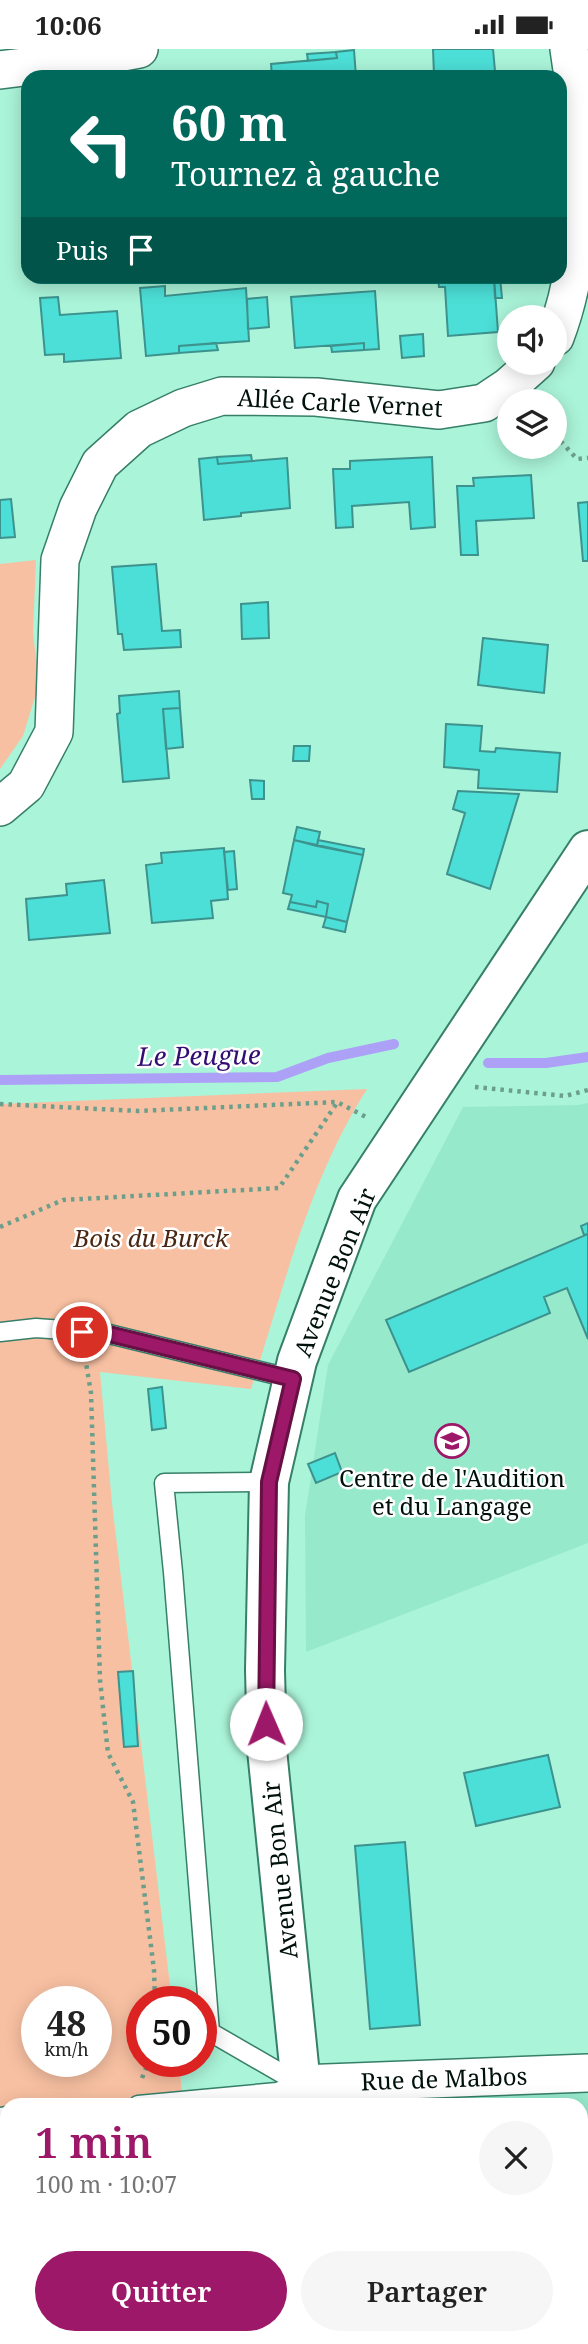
<!DOCTYPE html>
<html lang="fr">
<meta charset="utf-8">
<style>
:root{--surface:#fff;--page:#f6f6f6;--text:#222;--muted:#767676;--accent:#9d1869}
body{margin:0;font-family:"Noto Serif",serif;background:var(--page);color:var(--text);height:100vh;display:flex;flex-direction:column;font-size:26px;white-space:nowrap}
*{box-sizing:border-box;margin:0}
p{font-size:23px;color:var(--muted)}
.icon{flex:none;width:38px;height:38px;fill:none;stroke:currentColor;stroke-width:2;stroke-linecap:round;stroke-linejoin:round}
.map{position:relative;flex:1;overflow:hidden}
.sheet{position:absolute;left:0px;top:2049px;width:588px;height:247px;display:flex;flex-direction:column;background:var(--surface);border-radius:21px 21px 0 0;box-shadow:0 4px 18px #0003}
.sheet>*{flex:none}
.hud{position:absolute;left:21px;top:21px;width:546px;height:214px;border-radius:21px;box-shadow:0 4px 18px #0003;background:#00695c;color:#fff;overflow:hidden}
.buttons{position:absolute;left:497px;top:256px;display:grid;gap:14px}
.buttons a{display:grid;place-items:center;width:70px;height:70px;border-radius:50%;background:var(--surface);box-shadow:0 4px 18px #0003;font-size:35px}
.speed{position:absolute;left:21px;top:1937px;display:flex;gap:14px;font-size:35px;font-weight:700;text-align:center}
.speed>*{display:grid;place-content:center;width:91px;height:91px;border-radius:50%;background:var(--surface);box-shadow:0 4px 18px #0003;line-height:1}
.speed small{font-size:18px;font-weight:400}
.speed .limit{border:10px solid #d22;background:#fff;color:#111}
.pin{position:absolute;display:grid;place-items:center;width:60px;height:60px;color:#fff;margin:-30px;border:4px solid #fff;border-radius:50%;box-shadow:0 2px 7px #0007}
.me{position:absolute;width:77px;margin:-38px;rotate:359deg;stroke-linejoin:round;filter:drop-shadow(0 0 5px #0008)}
.turn{display:flex;align-items:center;gap:24px;height:147px;padding:0 35px;font-size:32px}
.turn .icon{width:91px;height:91px;stroke-width:2.5}
.turn b{display:block;font-size:49px;line-height:60px}
.then{display:flex;align-items:center;height:66px;padding:0 35px;background:#0003;gap:14px;font-size:26px}
.round{display:grid;place-items:center;flex:none;width:74px;height:74px;border-radius:37px;background:var(--page)}
.summary{display:flex;align-items:center;justify-content:space-between;height:119px;padding:0 35px}
h1{font-size:42px;font-weight:600;line-height:52px;color:var(--accent)}
.action{display:flex;gap:14px;margin-top:auto;padding:14px 35px}
.action a{flex:1;height:80px;border-radius:42px;background:var(--accent);color:#fff;font-size:28px;font-weight:600;line-height:80px;text-align:center}
.action a+a{background:var(--page);color:var(--text)}
.status{display:flex;justify-content:space-between;align-items:center;height:49px;padding:0 35px;background:var(--surface);direction:ltr}
.status svg{height:19px;fill:currentColor}
.map>svg:first-child{display:block}
.built{fill:#97e9cc}
.green{fill:#f8c0a2;fill-rule:evenodd}
.lines{fill:none;stroke-linecap:round;stroke-linejoin:round}
.stream{stroke:#ada0f7;stroke-width:10}
.building{fill:#4cdfd7;stroke:#3d928d;stroke-width:2}
.service-casing{stroke:#367f68;stroke-width:21}
.minor-casing{stroke:#367f68;stroke-width:40}
.secondary-casing{stroke:#367f68;stroke-width:42}
.path{stroke:#6b9f8c;stroke-width:4.5;stroke-dasharray:3.5 5;stroke-linecap:butt}
.service{stroke:#fff;stroke-width:18}
.minor{stroke:#fff;stroke-width:37}
.secondary{stroke:#fff;stroke-width:38}
.route-casing{stroke:#661044;stroke-width:18}
.route{stroke:#9d1869;stroke-width:12}
.labels{text-anchor:middle;dominant-baseline:central;stroke-width:5;stroke-linejoin:round;paint-order:stroke}
.street-label{font-size:24px;fill:#00110b;stroke:#fff}
.park-label{font-size:24px;font-style:italic;fill:#4a2713;stroke:#fff}
.poi-label{font-size:24px;fill:#00110b;stroke:#fff}
.water-label{font-size:26px;font-style:italic;fill:#320e73;stroke:#fff}
</style>
<div class="status"><b>10:06</b><svg viewBox="0 0 49 12"><path d="M0 12V9h3v3zM5 12V6h3v6zM10 12V3h3v9zM15 12V0h3v12zM26 1h20v11H26zM47 4h2v5h-2z"/></svg></div>
<div class="map">
<svg width="588" height="2295" viewBox="0 0 588 2295">
<rect width="100%" height="100%" fill="#aaf4d9"/>
<!-- built -->
<path class="built" d="M588,1054V1494L306,1603L305,1467L328,1316L463,1058L579,1056Z
M588,2041V2295H374L373,2289H581V2056H381L483,2047Z"/>
<!-- green -->
<path class="green" d="M36,511L33,584L39,635L23,687L0,720V515Z
M367,1040C309,1131 284,1238 251,1340L100,1323L112,1454L172,1953H142V2012L179,2013L183,2056H7V2289H294L295,2295H0V1055ZM37,1953H96V2012H37Z"/>
<g class="lines">
<!-- stream -->
<path class="stream" d="M488,1014H546L588,1008
M0,1031L277,1028L328,1009L394,995"/>
</g>
<!-- building -->
<path class="building" d="M433,0H493L495,22L434,26Z
M354,1L356,28H272L271,15L337,9L336,3Z
M336,3L337,9L308,12L307,5Z
M438,228H494L498,283L448,287L445,238H439Z
M494,228H500L502,249H495Z
M165,237V247L246,239L249,292L179,297V304L146,307L140,239Z
M375,242L379,300L364,301V294L295,299L291,248Z
M58,248L60,266L117,262L121,309L64,313V305L45,306L40,249Z
M267,248L269,278L248,280L247,250Z
M423,285L424,307L402,309L400,287Z
M216,294L218,301L179,304V297Z
M364,294V301L332,303L331,297Z
M251,406L252,412L218,415L217,408Z
M217,408L218,415L287,409L290,459L241,464V467L204,471L199,410Z
M432,408L435,478L411,480L409,453L352,457L353,478L336,479L333,420H350V412Z
M531,426L534,469L476,472L478,506H461L457,437H474L473,429Z
M11,450L15,488L0,489V451Z
M588,453V512H583L578,454Z
M156,515L162,582L180,581L181,598L124,601L122,585H118L112,518Z
M268,553L269,589L242,590L241,555Z
M483,589L548,596L544,644L478,636Z
M179,642L180,659L163,660L169,729L123,733L117,665L120,664L119,647Z
M180,659L183,698L166,700L163,660Z
M446,675L482,677L480,702L495,703L496,699L560,704L557,743L478,739L479,721L444,718Z
M294,697H310L309,712H293Z
M250,731L264,732V750H252Z
M458,742L519,745L490,840L447,825L465,764L453,760Z
M297,778L320,783L317,797L294,791Z
M294,791L363,806L347,873L326,868L328,855L317,852L316,858L290,853L292,846L283,844Z
M318,791L364,800L363,806L317,797Z
M224,799L228,850L211,852L213,869L152,874L146,816L162,814L161,804Z
M234,802L237,840L228,841L224,803Z
M104,831L110,884L29,891L26,850L67,846L66,835Z
M317,852L328,855L326,868L288,860L290,853L316,858Z
M326,868L347,873L345,883L323,878Z
M588,1174V1185L584,1186L581,1177Z
M588,1185V1290L567,1239L544,1248L550,1264L409,1323L386,1271Z
M162,1338L166,1379L152,1381L148,1340Z
M335,1404L342,1423L316,1434L308,1415Z
M133,1622L138,1697L124,1698L118,1623Z
M548,1706L560,1758L476,1777L464,1724Z
M405,1793L420,1976L370,1980L355,1797Z
M7,2130V2194L0,2155V2132Z"/>
<g class="lines">
<!-- service casing -->
<g class="service-casing">
<path id="service" d="M0,1283L36,1279L105,1284L293,1330
M269,1433L164,1434L173,1523L210,1983L300,2035
M138,2056L277,2043L300,2035
M0,2068L7,2067"/>
</g>
<!-- minor casing -->
<g class="minor-casing">
<path id="minor" d="M0,21L80,11L139,0
M555,288C588,202 584,92 569,0
M0,758L26,736L54,683L60,511L78,459L100,415L139,380L183,359L222,347L316,348L439,361L484,354L508,338L536,313
M300,2035L588,2024"/>
</g>
<!-- secondary casing -->
<g class="secondary-casing">
<path id="secondary" d="M303,2056L267,1701L265,1621L269,1433L297,1312L357,1150L588,801
M341,2289L342,2295"/>
</g>
<!-- path -->
<path class="path" d="M555,386L577,410L588,409
M475,1038L565,1047L588,1041
M0,1055L139,1062L337,1053L368,1069
M0,1178L63,1151L279,1139L337,1054
M85,1308L91,1344L100,1631L108,1704L133,1753L154,1921L155,1953
M142,2029L149,2012"/>
<!-- service -->
<use href="#service" class="service"/>
<!-- minor -->
<use href="#minor" class="minor"/>
<!-- secondary -->
<use href="#secondary" class="secondary"/>
</g>
<g class="lines">
<!-- route casing -->
<g class="route-casing">
<path id="route" d="M82,1283L105,1284L293,1330L269,1433L266,1675"/>
</g>
<!-- route -->
<use href="#route" class="route"/>
</g>
<!-- icons -->
<defs>
<g id="school-ring" transform="scale(1.75)"><circle r="9.5" fill="#fff" stroke="#9d1869" stroke-width="1.5"/><path d="M0-5L7-2L0 1L-7-2ZM-4 1L0 2.5L4 1V4Q0 6-4 4Z" fill="#9d1869"/></g>
</defs>
<g fill-rule="evenodd">
<use href="#school-ring" x="452" y="1392"/>
</g>
<g class="labels">
<!-- street labels -->
<g class="street-label">
<text transform="translate(340 353) rotate(3)">Allée Carle Vernet</text>
<text transform="translate(334 1223) rotate(-68)">Avenue Bon Air</text>
<text transform="translate(279 1821) rotate(-96)">Avenue Bon Air</text>
<text transform="translate(444 2029) rotate(-2)">Rue de Malbos</text>
</g>
<!-- park labels -->
<g class="park-label">
<text x="151" y="1188">Bois du Burck</text>
</g>
<!-- poi labels -->
<g class="poi-label">
<text x="452" y="1428">Centre de l'Audition<tspan x="452" dy="28">et du Langage</tspan></text>
</g>
<!-- water labels -->
<g class="water-label">
<text transform="translate(199 1006) rotate(-1)">Le Peugue</text>
</g>
</g>
</svg>
<div class="buttons">
<a><svg class="icon" aria-label="sound" viewBox="0 0 24 24"><path d="M4 9h4l5-4v14l-5-4H4zM17 9q2 3 0 6"/></svg></a>
<a><svg class="icon" aria-label="layers" viewBox="0 0 24 24"><path d="M12 4l9 5-9 5-9-5zM3 14l9 5 9-5"/></svg></a>
</div>
<div class="speed"><div>48<small>km/h</small></div><div class="limit">50</div></div>
<div class="pin" style="left:82px;top:1283px;background:#d93025"><svg class="icon" aria-label="arrive" viewBox="0 0 24 24"><path d="M6 21V4h12l-3 4 3 4H6"/></svg></div>
<svg class="me" style="left:266px;top:1675px" viewBox="-20 -20 40 40"><circle r="19" fill="#fff"/><path d="M0-13L10 11 0 6-10 11z" fill="#9d1869"/></svg>
<div class="hud">
<div class="turn"><svg class="icon" aria-label="left" viewBox="0 0 24 24"><path d="M17 20v-9H6M10 6l-5 5 5 5"/></svg><div><b>60 m</b>Tournez à gauche</div></div>
<div class="then">Puis<svg class="icon" aria-label="arrive" viewBox="0 0 24 24"><path d="M6 21V4h12l-3 4 3 4H6"/></svg></div>
</div>
<section class="sheet">
<div class="summary"><div><h1>1 min</h1><p>100 m · 10:07</p></div><a class="round"><svg class="icon" aria-label="close" viewBox="0 0 24 24"><path d="M6 6l12 12M18 6L6 18"/></svg></a></div>
<div class="action"><a>Quitter</a><a>Partager</a></div>
</section>
</div>
